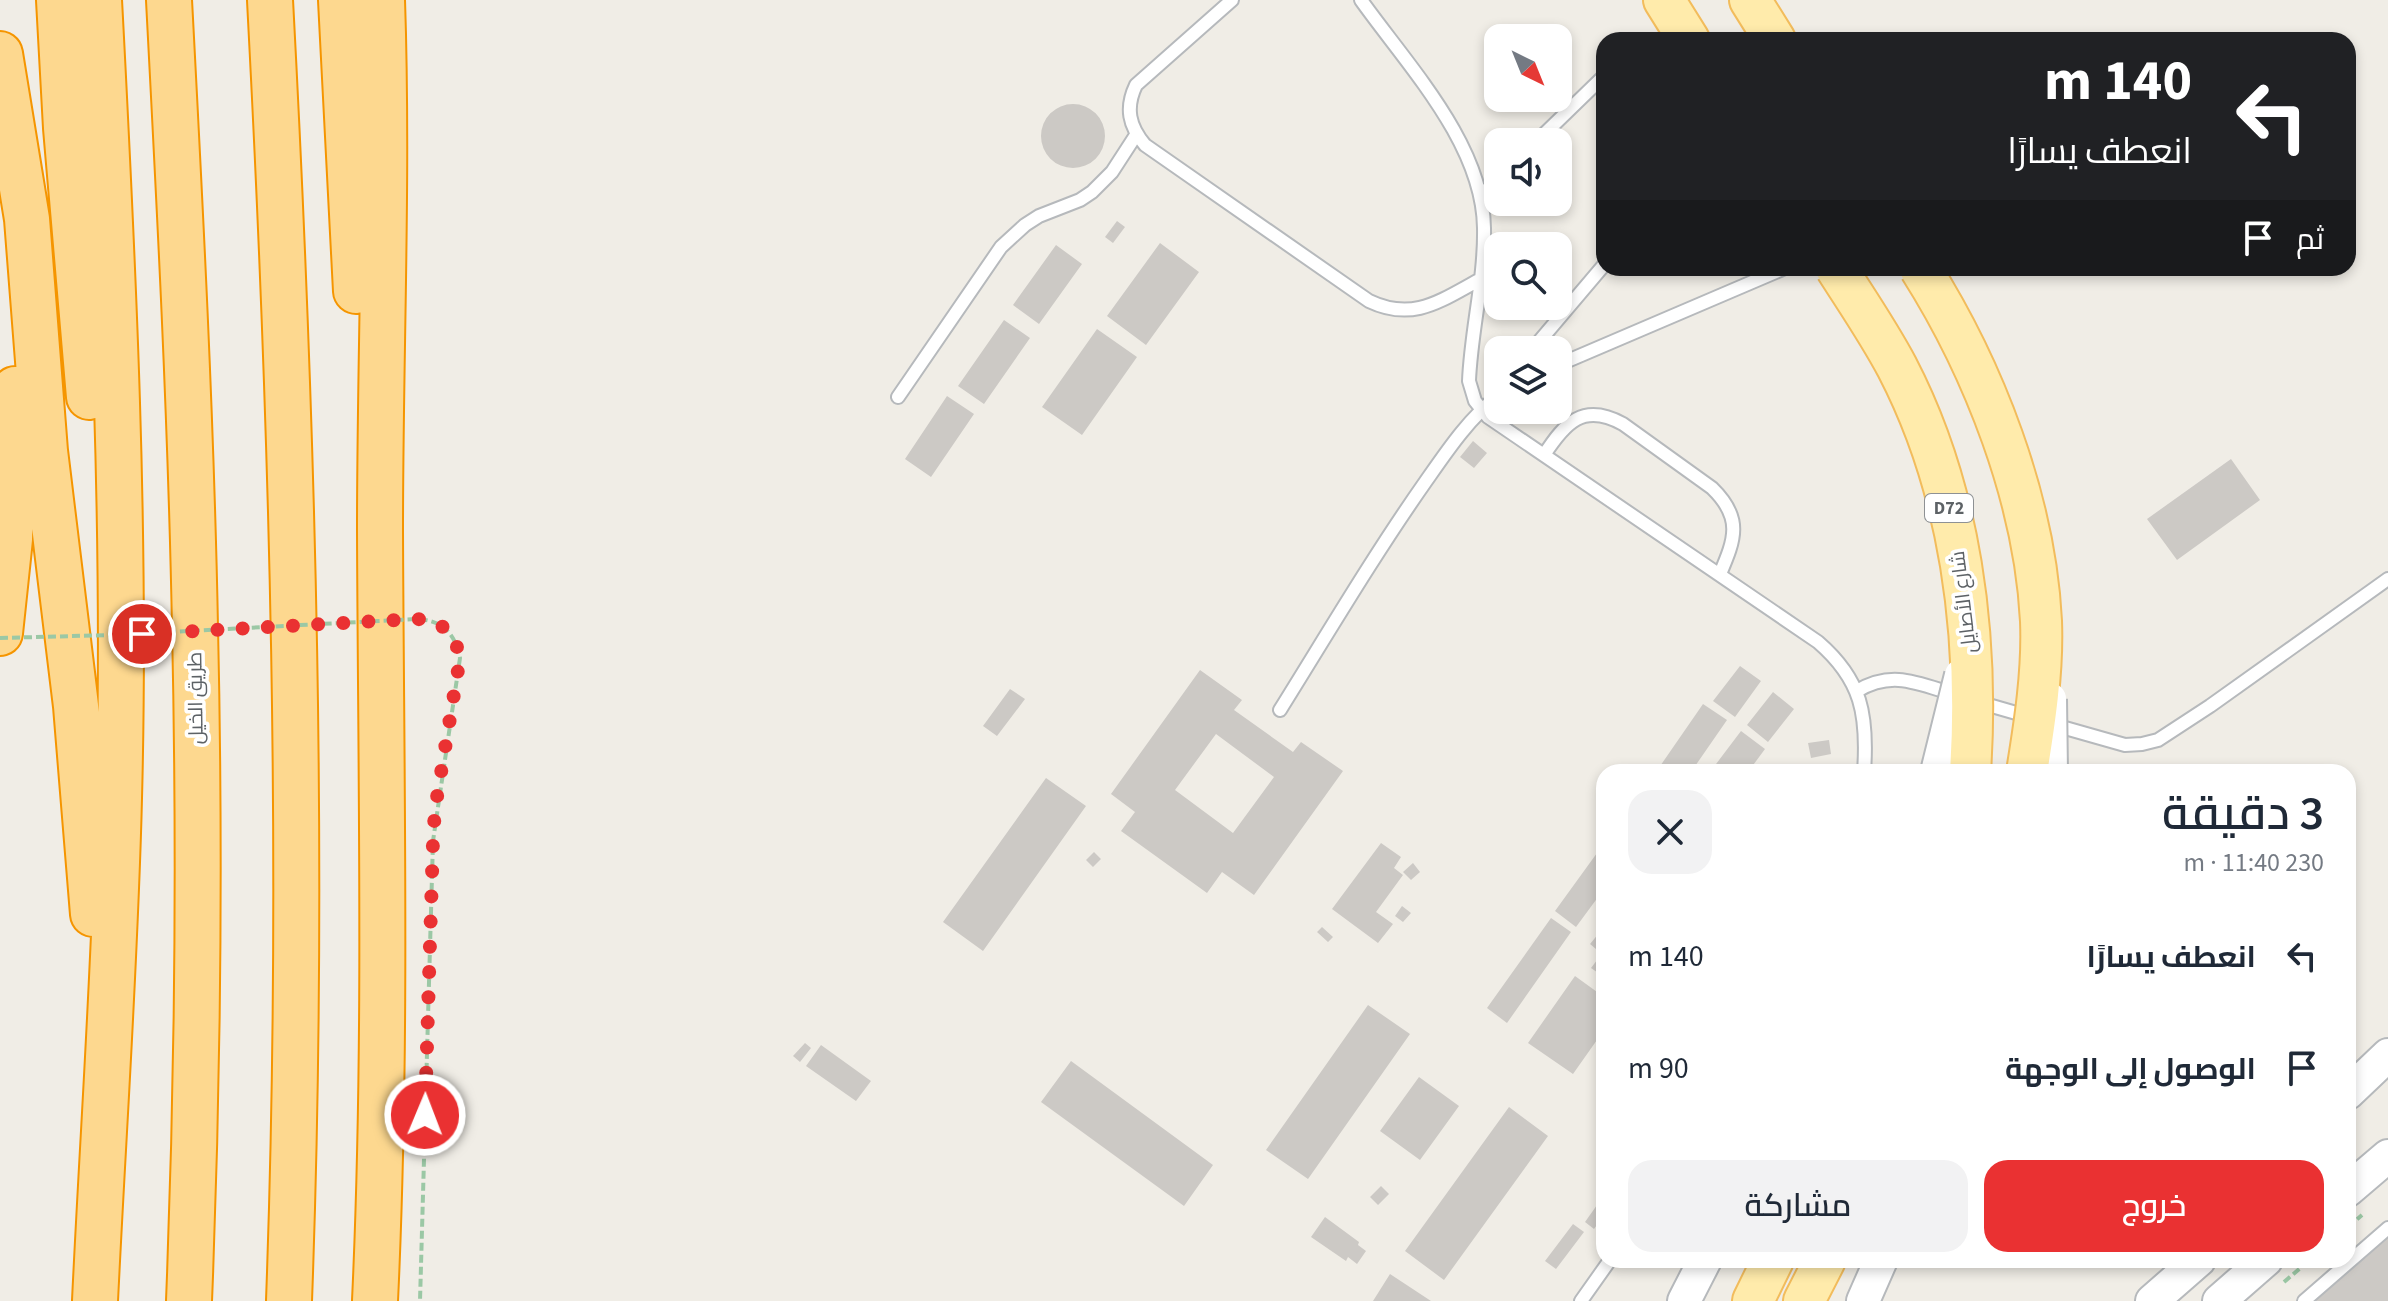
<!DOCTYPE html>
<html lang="ar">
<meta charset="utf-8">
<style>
:root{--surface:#fff;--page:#f2f2f3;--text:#1f2937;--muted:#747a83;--accent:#ea3132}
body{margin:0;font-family:"Source Sans 3",Cairo,sans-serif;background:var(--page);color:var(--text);direction:rtl;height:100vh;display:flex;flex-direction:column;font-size:30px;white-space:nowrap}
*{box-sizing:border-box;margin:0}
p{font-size:26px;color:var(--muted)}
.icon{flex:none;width:44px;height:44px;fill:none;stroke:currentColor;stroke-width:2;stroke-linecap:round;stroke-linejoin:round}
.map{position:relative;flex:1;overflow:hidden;direction:ltr}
.drawer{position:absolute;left:1596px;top:764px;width:760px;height:504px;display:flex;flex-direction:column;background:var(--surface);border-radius:24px;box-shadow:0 4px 12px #0003;direction:rtl}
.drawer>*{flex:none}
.guide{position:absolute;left:1596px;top:32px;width:760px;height:244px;border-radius:24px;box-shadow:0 4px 12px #0003;direction:rtl;background:#202124;color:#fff;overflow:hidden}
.needle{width:52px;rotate:137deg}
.controls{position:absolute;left:1484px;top:24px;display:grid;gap:16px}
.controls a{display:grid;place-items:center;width:88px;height:88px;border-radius:16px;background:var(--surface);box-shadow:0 4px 12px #0003;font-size:40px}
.pin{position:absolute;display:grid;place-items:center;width:68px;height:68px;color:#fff;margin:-34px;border:4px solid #fff;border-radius:50%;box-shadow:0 2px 8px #0007}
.me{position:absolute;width:88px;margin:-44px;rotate:1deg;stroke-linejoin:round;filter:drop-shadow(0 0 6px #0008)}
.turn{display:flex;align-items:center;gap:28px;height:168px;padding:0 32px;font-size:36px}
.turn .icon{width:104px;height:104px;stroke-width:2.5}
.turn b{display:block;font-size:56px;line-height:68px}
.then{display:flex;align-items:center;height:76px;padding:0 32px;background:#0003;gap:16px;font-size:30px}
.round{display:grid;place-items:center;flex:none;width:84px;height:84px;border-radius:24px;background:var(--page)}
.head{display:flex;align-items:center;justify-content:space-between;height:136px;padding:0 32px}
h1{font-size:48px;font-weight:600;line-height:60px}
.button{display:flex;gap:16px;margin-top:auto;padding:16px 32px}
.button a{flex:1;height:92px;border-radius:24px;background:var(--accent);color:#fff;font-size:32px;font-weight:600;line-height:92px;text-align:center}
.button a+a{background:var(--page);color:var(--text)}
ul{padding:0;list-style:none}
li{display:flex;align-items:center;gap:24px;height:112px;padding:0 32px}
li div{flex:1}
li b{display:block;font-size:30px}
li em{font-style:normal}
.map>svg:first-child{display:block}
.building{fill:#ccc9c5;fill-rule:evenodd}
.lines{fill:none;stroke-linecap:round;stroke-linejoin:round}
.service-casing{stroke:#b6b9bc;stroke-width:16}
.tertiary-casing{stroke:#b6b9bc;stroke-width:36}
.primary-casing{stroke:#f2bc5c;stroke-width:44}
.motorway-casing{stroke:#f59500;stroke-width:48}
.path{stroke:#9bc8a5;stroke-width:4;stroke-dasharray:8 4;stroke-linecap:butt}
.service{stroke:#fff;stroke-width:12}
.tertiary{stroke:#fff;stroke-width:32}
.primary{stroke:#ffebab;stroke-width:40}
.motorway{stroke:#fdd88f;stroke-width:44}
.tertiary-bridge-casing{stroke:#b6b9bc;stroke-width:36;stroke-linecap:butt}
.primary-bridge-casing{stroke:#f2bc5c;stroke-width:44;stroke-linecap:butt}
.path-bridge{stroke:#9bc8a5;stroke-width:4;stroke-dasharray:8 4;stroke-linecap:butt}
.tertiary-bridge{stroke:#fff;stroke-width:32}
.primary-bridge{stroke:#ffebab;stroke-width:40}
.route{stroke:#ea3132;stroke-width:14;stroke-dasharray:0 25.2}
.labels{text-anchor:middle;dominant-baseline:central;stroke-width:7;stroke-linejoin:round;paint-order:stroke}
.shield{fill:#fff;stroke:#8e9194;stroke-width:2}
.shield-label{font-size:18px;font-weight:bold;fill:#5d6266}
.street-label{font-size:20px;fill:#5d6266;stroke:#fff}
</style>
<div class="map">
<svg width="2388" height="1301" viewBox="0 0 2388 1301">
<rect width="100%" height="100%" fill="#f0ede6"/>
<!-- building -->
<path class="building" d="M1041 136a32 32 0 1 1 64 0a32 32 0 1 1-64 0Z
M1117,221L1125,227L1113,243L1105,237Z
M1160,243L1199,272L1146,345L1107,316Z
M1056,245L1082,264L1039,324L1013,305Z
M1004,320L1030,338L984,404L958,386Z
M1097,329L1137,357L1082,435L1042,407Z
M947,396L974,414L931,477L905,459Z
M1473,441L1487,453L1474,468L1460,457Z
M2231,459L2260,500L2177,560L2147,519Z
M1740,666L1761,681L1735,717L1713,701Z
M1200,670L1242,700L1234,710L1293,752L1301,742L1343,771L1254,895L1222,872L1207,893L1121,831L1135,812L1111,794ZM1216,734L1274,777L1233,833L1175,790Z
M1010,689L1025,699L997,736L983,726Z
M1773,692L1794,709L1768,742L1747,725Z
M1703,704L1727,720L1691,772H1656Z
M1741,731L1765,749L1748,772H1710Z
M1829,740L1831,754L1811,758L1808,743Z
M1046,778L1086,806L983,951L943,922Z
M1381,843L1401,857L1394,868L1403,875L1376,912L1393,924L1378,943L1332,909Z
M1094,852L1101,859L1093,867L1086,860Z
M1597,853L1604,858V889L1576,927L1555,911Z
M1413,863L1420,872L1411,880L1403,872Z
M1402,906L1411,913L1403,922L1395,916Z
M1551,918L1571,932L1507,1023L1487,1008Z
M1322,927L1333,937L1328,942L1317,932Z
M1604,927V939L1596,949L1590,944Z
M1604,951V977L1591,968Z
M1575,976L1604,997V1030L1573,1074L1528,1043Z
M1368,1005L1410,1034L1308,1179L1266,1150Z
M805,1043L811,1048L800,1062L793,1056Z
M821,1045L871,1081L856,1101L806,1066Z
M1071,1061L1213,1165L1184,1206L1041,1102Z
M1419,1077L1459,1106L1420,1160L1380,1131Z
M1509,1107L1548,1136L1444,1280L1405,1251Z
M1381,1186L1389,1194L1378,1205L1370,1197Z
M1597,1205L1604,1210V1215L1594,1229L1585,1222Z
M1325,1217L1359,1242L1358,1245L1366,1251L1357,1264L1348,1257L1346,1261L1311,1237Z
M1573,1224L1584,1232L1556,1269L1545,1261Z
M2388,1233V1301H2311Z
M1390,1274L1431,1301H1373Z"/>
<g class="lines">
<!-- service casing -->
<g class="service-casing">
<path id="service" d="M1232,0L1136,85C1125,108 1129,126 1145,145L1369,301C1413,322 1440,301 1479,280
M1361,0C1408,66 1483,144 1484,228C1485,279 1471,330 1469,381L1475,401L1488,417L1818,642C1862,680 1868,715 1864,772
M1536,142L1604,76
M1481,195L1498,179
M1532,350L1604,265
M1558,365L1785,268
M898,397L1001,247L1025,225L1039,216L1080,200L1092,192L1112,172L1136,135
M1544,455C1565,423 1583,402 1623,424L1712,488C1743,518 1735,539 1720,574
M1857,691C1892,670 1917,683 1953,694
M1978,702L2030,717
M1280,710C1328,633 1374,555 1426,481C1447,451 1469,418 1498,396
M2051,724L2125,745L2142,744L2158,740L2210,706L2388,579
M1581,1301L1610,1260
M2304,1301L2388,1228"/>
</g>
<!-- tertiary casing -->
<g class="tertiary-casing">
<path id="tertiary" d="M2348,1093L2388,1055
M2348,1190L2388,1156
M1684,1301L1705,1260
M1863,1301L1881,1260
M2152,1301L2199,1260
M2219,1301L2266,1260"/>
</g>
<!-- primary casing -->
<g class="primary-casing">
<path id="primary" d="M1664,0L1689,40
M1750,0L1775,40
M1753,1301L1773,1260
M1804,1301L1825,1260"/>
</g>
<!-- motorway casing -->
<g class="motorway-casing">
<path id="motorway" d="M59,0L66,128L89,397
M169,0C180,209 191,418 195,627C200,852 198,1077 189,1301
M270,0C293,433 305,867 289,1301
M341,0L356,291
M0,54L27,219L45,451L76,706L93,914
M0,633L10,539L15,389
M95,1301C103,1133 115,966 119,798C126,532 113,266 99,0
M375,1301C387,1044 381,786 380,530C380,353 388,177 382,0"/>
</g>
<!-- path -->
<path class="path" d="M2348,1227L2362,1215
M2284,1282L2310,1260"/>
<!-- service -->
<use href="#service" class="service"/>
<!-- tertiary -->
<use href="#tertiary" class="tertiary"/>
<!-- primary -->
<use href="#primary" class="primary"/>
<!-- motorway -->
<use href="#motorway" class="motorway"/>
<!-- tertiary-bridge casing -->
<g class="tertiary-bridge-casing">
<path id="tertiary-bridge" d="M2050,699L2051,772
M1937,772L1961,675"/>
</g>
<!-- primary-bridge casing -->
<g class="primary-bridge-casing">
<path id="primary-bridge" d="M1836,268C1857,301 1879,333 1897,367C1961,490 1979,635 1970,772
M1920,268C1984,369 2035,500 2041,621C2043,671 2035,723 2027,772"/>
</g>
<!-- path-bridge -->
<path class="path-bridge" d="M0,638L112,635L416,619C442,620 455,633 460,658L433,841L420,1301"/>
<!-- tertiary-bridge -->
<use href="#tertiary-bridge" class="tertiary-bridge"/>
<!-- primary-bridge -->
<use href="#primary-bridge" class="primary-bridge"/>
</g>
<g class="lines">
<!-- route -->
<path class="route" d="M142,634L416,619C442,620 455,633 460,658L435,809L433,841L425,1115"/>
</g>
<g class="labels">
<!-- shield labels -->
<rect class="shield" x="1925" y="494" width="48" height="28" rx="6"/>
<g class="shield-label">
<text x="1949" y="508">D72</text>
</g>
<!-- street labels -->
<g class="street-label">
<text transform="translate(1964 602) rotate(-97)">شارع الأصايل</text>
<text transform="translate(196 698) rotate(-91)">طريق الخيل</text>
</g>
</g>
</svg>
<div class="controls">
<a><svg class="needle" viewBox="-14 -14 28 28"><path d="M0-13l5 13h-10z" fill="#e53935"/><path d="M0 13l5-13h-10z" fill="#747a83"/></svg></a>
<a><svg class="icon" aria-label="sound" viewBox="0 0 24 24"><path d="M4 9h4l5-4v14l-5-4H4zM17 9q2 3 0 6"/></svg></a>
<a><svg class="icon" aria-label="search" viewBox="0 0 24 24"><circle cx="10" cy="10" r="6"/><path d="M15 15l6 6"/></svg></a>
<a><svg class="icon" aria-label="layers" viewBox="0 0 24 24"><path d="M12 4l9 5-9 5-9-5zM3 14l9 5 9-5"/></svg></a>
</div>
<div class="pin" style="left:142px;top:634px;background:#d93025"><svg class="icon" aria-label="arrive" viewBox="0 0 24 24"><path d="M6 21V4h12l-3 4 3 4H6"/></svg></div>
<svg class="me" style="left:425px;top:1115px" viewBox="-20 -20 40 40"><circle r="17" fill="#ea3132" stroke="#fff" stroke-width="3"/><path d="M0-11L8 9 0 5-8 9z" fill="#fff"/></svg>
<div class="guide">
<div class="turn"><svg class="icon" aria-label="left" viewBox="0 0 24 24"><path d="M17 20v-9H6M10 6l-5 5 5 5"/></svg><div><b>140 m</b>انعطف يسارًا</div></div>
<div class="then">ثم<svg class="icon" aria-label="arrive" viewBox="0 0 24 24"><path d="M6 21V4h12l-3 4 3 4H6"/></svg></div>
</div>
<section class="drawer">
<div class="head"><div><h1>3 دقيقة</h1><p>230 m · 11:40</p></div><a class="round"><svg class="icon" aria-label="close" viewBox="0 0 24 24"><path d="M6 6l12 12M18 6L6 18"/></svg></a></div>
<ul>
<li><svg class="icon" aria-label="left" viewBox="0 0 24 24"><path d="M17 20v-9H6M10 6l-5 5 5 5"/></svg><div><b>انعطف يسارًا</b></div><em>140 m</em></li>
<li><svg class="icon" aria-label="arrive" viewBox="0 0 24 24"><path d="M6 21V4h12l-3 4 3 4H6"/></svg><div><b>الوصول إلى الوجهة</b></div><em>90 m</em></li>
</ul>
<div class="button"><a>خروج</a><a>مشاركة</a></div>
</section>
</div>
